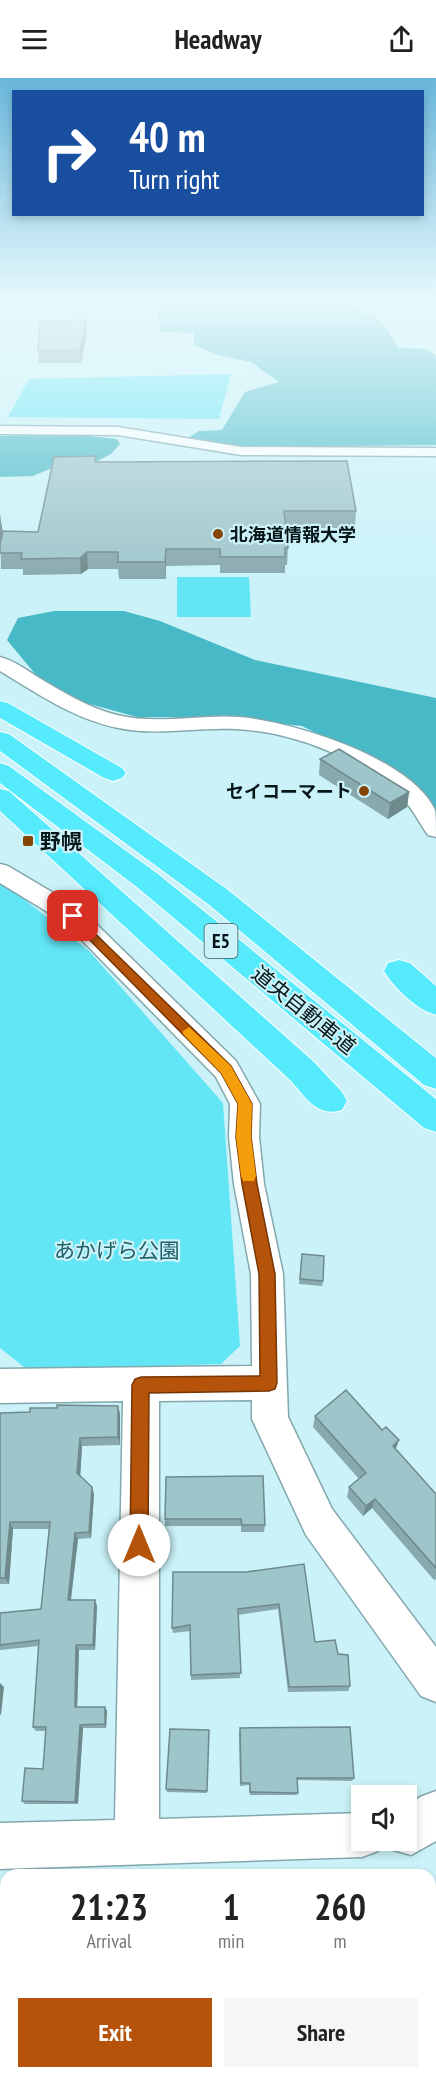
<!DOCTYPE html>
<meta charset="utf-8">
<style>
:root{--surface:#fff;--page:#f6f6f6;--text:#222;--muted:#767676;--accent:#b45309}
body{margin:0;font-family:"PT Sans Narrow","Noto Sans JP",sans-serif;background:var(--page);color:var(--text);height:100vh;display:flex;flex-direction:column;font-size:22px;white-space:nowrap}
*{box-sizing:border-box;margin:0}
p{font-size:20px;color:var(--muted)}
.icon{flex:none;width:33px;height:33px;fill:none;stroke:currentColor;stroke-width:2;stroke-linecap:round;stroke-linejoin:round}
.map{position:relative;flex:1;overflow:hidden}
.panel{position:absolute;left:0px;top:1791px;width:436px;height:210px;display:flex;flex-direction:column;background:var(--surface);border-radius:18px 18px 0 0;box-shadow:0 3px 9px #0003}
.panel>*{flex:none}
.hud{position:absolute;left:12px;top:12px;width:412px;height:126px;border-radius:0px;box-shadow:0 3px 9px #0003;background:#1a4fa0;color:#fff;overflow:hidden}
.tools{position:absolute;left:351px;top:1707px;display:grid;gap:12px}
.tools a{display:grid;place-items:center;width:66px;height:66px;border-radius:0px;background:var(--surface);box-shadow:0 3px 9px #0003;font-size:30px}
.pin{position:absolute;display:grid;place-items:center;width:51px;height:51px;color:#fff;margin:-26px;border-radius:12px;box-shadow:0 3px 9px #0006}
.me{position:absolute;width:66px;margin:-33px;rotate:0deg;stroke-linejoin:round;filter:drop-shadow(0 0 4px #0008)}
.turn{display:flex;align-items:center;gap:21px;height:126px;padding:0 18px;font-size:27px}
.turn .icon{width:78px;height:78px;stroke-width:2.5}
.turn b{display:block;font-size:42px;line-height:51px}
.eta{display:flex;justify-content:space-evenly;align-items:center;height:102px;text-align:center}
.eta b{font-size:36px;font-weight:600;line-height:42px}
.primary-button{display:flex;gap:12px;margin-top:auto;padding:12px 18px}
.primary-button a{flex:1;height:69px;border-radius:0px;background:var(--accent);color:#fff;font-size:24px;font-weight:600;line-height:69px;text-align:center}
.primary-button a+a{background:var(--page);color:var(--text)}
header{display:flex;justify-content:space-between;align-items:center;height:78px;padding:0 18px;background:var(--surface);font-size:27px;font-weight:600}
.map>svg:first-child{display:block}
.green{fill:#62e5f5}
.forest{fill:#48b9c6}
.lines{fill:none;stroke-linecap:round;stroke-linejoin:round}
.minor-casing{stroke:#82a8ad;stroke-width:3}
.highway-casing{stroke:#fff;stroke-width:2}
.minor{fill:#fff;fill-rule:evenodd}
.highway{fill:#55ebfd;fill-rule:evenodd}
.wall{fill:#88a9ae}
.shaded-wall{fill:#6f8a8d}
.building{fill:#9ec5ca;stroke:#6f8a8d;stroke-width:1.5}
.route{fill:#b45309;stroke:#753606;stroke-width:1.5}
.slow{fill:#f59e0b}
.poi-dot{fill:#844507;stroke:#caf2f8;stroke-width:2}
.labels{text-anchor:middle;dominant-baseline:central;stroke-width:4.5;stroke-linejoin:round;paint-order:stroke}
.far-poi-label{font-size:18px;font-weight:bold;fill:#061517;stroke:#caf2f8;text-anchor:start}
.shield{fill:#caf2f8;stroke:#41575a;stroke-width:1.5}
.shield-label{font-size:20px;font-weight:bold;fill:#061517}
.poi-label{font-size:21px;font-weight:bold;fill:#061517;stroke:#caf2f8;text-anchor:start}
.street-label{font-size:21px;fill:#061517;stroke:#caf2f8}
.park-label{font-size:21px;fill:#226067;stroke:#caf2f8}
</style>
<header><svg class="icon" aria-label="menu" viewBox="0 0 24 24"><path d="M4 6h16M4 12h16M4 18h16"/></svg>Headway<svg class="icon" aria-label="share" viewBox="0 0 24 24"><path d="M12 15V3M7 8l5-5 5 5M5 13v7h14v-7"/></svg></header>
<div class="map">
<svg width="436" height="2001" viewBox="0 0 436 2001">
<rect width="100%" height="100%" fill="#caf2f8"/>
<!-- green -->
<path class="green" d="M231,296L219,341L8,339L29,301Z
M177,499H249L251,539H177Z
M0,802L89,873L223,1025L240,1268L221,1286L28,1292L0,1270Z"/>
<!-- forest -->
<path class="forest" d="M158,224H346L375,239L388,252L398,270L427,271L436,278V367L242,369L188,360L199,353L222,352L245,314L279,304L251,284L218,277L194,267V255L160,254Z
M78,357L117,361L120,366L111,376L97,383L54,389L33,398L0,399V358Z
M54,533H124L160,543L255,582L436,620V737L403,700L302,648L211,639H137L75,622L36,597L7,562L18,540Z"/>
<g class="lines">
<!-- minor casing -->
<g class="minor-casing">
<path id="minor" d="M0,348L118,349L241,369L436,370V378L241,377L118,357L0,356Z
M0,579C13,582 25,591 36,598C61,613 88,630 117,637C158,647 199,636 240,639C293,644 411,680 435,732C436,739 436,751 436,759L428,757C420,746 414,733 405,723C363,681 295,654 236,651C197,649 157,658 118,650C74,641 38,616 0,593Z
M0,786L8,788L82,832L236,983L260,1026L259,1059L264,1106L283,1196L288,1339L332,1431L436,1569V1624L421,1618L306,1457L252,1341V1322L159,1323V1741L362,1735V1762H382L378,1773L362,1779L0,1791V1745L115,1742L123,1323L0,1325V1291L252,1288L251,1196L234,1106L229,1059L230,1026L216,999L64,844L0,805Z
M436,1713V1763L411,1777L390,1771L387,1762H406V1730L420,1719Z"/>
</g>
<!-- highway casing -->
<g class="highway-casing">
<path id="highway" d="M0,623L8,625L122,690L126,695L122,700L113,703L104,700L0,640Z
M0,654L9,656L228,812L436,980V1011L424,1007L208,826L0,673Z
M0,685L9,688L158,796L436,1021V1054L424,1050L138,810L0,705Z
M0,711L9,713L314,984L342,1014L347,1023L342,1032C317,1040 306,1019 290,1002L0,733Z
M399,882L410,885L436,908V937C417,932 394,910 384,893L388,885Z"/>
</g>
<!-- minor -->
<use href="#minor" class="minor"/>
<!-- highway -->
<use href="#highway" class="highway"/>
</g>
<!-- wall -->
<path class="wall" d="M87,254L81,285H39L38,273Z
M96,384L356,433L355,450H286L288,470L287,487H285V495H220V487L166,488V501H119L118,491H88L81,496L23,497V491H1L0,437L3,455L38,454Z
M320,681L409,714L407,729L388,741L319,697Z
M302,1176L323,1203L322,1208L299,1206Z
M118,1328L120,1336V1367L82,1368L80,1397L94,1416L91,1460L78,1461L71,1522L97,1528L95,1572H79L77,1629L107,1633L106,1650H83L78,1726H25L22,1723L43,1691L46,1653H36L33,1649L39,1568L0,1572V1535L41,1531L49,1451H13L9,1506H0V1335L30,1334L57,1330Z
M315,1338L396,1371L436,1416V1501L434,1502L372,1430L363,1438L347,1419L349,1409L359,1401L313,1349Z
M263,1398L265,1447L264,1454H241V1448H165V1441Z
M304,1486L315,1564L350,1608L348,1613L288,1614L278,1531L238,1537L240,1600L191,1602L190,1553L173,1555L172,1550L246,1494Z
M209,1652L207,1715L167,1714L166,1711Z
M239,1654L354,1700L352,1703L298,1702V1715L297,1717H250L249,1707L240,1708Z
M0,1978H6V1995H250L0,2001Z
M436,1986V2001H289V1995H430V1987Z"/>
<!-- shaded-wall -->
<path class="shaded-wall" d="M86,242L87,254L81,285L80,272Z
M0,437L3,457L0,466Z
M166,471V501L165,484Z
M87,474L88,491L81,496L80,480Z
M409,714L407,729L388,741L390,725Z
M118,1328L120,1336V1367L118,1359Z
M80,1360L82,1368L80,1402L77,1395Z
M399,1362L395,1373L393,1368Z
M92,1409L94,1416L91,1460L89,1454Z
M375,1421L372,1430L363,1438L366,1428Z
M10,1444L13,1451L9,1506L5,1500Z
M75,1455L78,1461L70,1528L68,1522Z
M95,1522L97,1528L95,1572L93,1567Z
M76,1567L79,1572L77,1634L75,1629Z
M0,1605L4,1609L1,1637L0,1636Z
M105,1629L107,1633L106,1650L105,1646Z
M80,1647L83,1650L78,1726L75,1724Z"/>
<!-- building -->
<path class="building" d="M86,242L80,272L38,273L40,243Z
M96,378L95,384L347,383L356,433H284L288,470H285V479H220V471H166L165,484H118V474H87L80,480L21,481L22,475H0V466L3,453L38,454L54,379Z
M339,671L409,714L390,725L320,681Z
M302,1176L324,1178L323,1203L300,1201Z
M346,1312L382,1352L386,1349L399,1362L393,1368L436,1416V1490L375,1421L366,1428L349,1409L366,1395L315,1338Z
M57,1327L118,1328V1359L80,1360L77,1395L92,1409L89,1454L75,1455L68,1522H95L93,1567H76L75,1629H105V1646L80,1647L75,1724L22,1723L25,1690L43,1691L46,1649H33L39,1562L0,1567V1535L41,1531L50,1444H10L5,1500H0V1335L30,1334V1330H57Z
M263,1398L265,1447H242L241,1441H165L166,1399Z
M304,1486L315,1564L335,1562L338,1576L348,1577L350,1608L289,1609L279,1526L238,1531L241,1595L191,1597L190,1547L172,1550L173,1494H246Z
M350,1649L354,1700H297L298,1715L250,1714V1705H241L240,1650Z
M170,1651L209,1652L207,1713L166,1711Z
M430,1825H436V1892L431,1893L430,1889Z
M0,1980H6V1995H96V1998L205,1995H250V2001H0Z
M430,1989H436V2001H290V1995H430Z"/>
<!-- sky -->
<linearGradient id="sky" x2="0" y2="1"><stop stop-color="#68b6da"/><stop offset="0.44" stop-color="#e7f9fc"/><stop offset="1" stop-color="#e7f9fc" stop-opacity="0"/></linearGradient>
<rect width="436" height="504" fill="url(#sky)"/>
<!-- route -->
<path class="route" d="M73,834L231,988L252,1026L251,1059L257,1106L275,1196L277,1305L275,1311L269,1313L149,1315L148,1467L146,1473L139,1476L133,1473L130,1467L132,1307L135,1301L141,1299L260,1298L259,1196L242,1106L236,1059L238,1026L221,995L69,841V836Z"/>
<!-- slow -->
<path class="slow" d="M189,949L231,988L252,1026L251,1059L256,1098L254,1103H243L241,1098L236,1059L238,1026L221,995L184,957L182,954Z"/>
<!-- markers -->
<g class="poi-dot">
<circle cx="218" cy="456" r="6"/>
<circle cx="364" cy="713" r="6"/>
<rect x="22" y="757" width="12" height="12" rx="3"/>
</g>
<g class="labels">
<!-- far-poi labels -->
<g class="far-poi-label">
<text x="230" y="456">北海道情報大学</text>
<text x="352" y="713" text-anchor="end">セイコーマート</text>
</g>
<!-- shield labels -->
<rect class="shield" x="204.5" y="846" width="33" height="34" rx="4.5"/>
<g class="shield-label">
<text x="221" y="863">E5</text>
</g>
<!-- poi labels -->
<g class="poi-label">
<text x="40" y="763">野幌</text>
</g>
<!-- street labels -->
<g class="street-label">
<text transform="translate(304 932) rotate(39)">道央自動車道</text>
</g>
<!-- park labels -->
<g class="park-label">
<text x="117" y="1172">あかげら公園</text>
</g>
</g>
</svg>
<div class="tools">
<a><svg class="icon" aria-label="sound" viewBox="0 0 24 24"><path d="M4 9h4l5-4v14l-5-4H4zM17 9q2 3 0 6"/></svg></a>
</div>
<div class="pin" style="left:73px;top:838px;background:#d93025"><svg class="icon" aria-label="arrive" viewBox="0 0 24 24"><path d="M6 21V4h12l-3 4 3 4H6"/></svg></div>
<svg class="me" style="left:139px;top:1467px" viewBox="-20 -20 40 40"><circle r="19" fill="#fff"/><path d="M0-13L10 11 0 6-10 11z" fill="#b45309"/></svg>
<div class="hud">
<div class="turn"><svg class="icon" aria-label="right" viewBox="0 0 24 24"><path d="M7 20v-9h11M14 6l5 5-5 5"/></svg><div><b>40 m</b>Turn right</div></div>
</div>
<section class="panel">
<div class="eta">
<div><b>21:23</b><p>Arrival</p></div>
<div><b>1</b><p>min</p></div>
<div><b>260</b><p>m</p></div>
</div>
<div class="primary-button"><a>Exit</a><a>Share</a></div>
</section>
</div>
